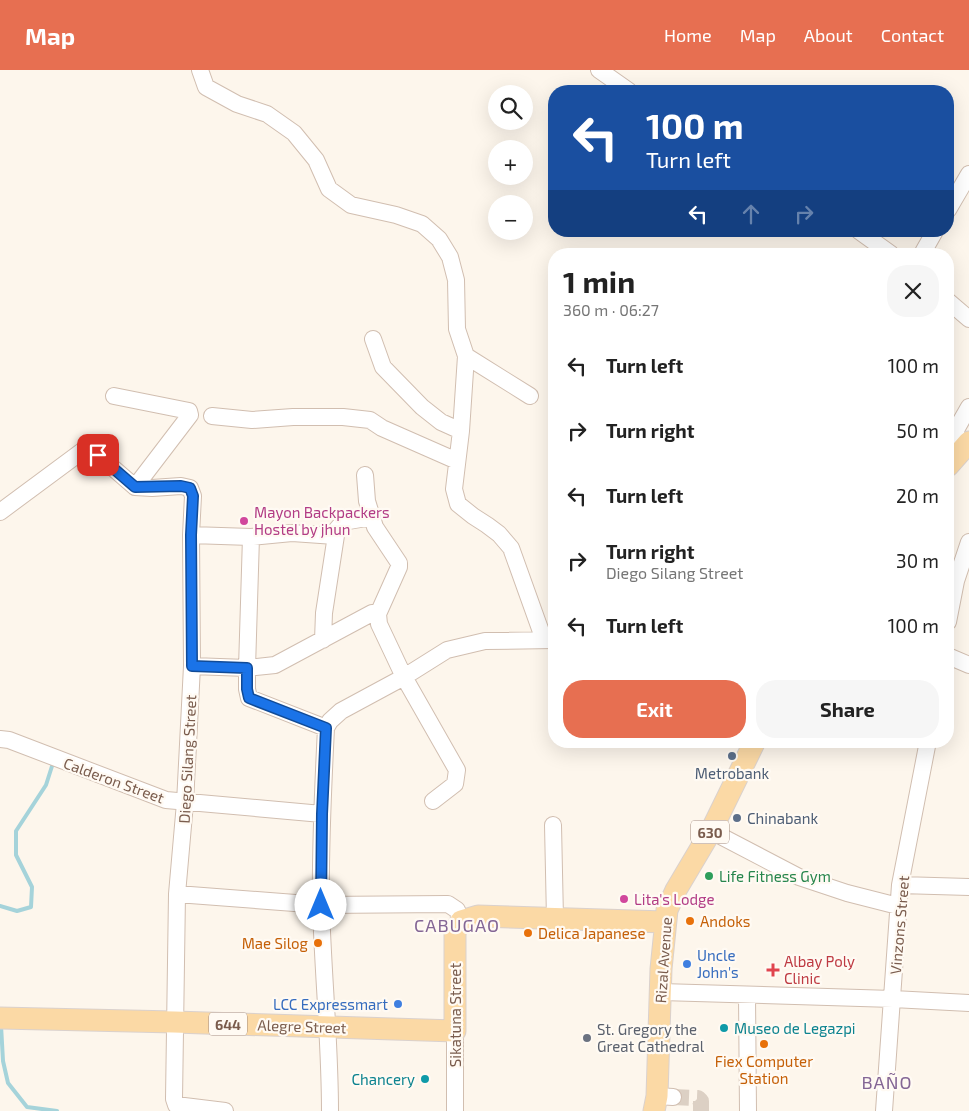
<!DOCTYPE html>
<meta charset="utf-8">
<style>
:root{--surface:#fff;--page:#f6f6f6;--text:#222;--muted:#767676;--accent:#e76f51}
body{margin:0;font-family:"Exo 2",sans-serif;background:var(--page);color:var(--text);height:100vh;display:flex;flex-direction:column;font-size:19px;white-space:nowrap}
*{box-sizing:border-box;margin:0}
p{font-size:16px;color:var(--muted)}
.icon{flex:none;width:28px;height:28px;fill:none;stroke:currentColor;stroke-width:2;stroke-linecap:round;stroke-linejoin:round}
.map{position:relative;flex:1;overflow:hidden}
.drawer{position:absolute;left:548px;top:178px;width:406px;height:500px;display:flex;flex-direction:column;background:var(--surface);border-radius:20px;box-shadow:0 5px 20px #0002}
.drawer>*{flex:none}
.hud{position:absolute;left:548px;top:15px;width:406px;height:152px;border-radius:20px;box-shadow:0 5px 20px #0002;background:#1a4fa0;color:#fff;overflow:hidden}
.fabs{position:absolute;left:488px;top:15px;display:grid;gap:10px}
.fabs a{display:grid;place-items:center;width:45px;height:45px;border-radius:50%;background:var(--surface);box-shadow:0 5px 20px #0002;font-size:25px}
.pin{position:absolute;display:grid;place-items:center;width:42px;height:42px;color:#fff;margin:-21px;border-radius:10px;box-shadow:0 2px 8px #0006}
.me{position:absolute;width:55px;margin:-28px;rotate:0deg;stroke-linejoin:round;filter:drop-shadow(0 0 4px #0008)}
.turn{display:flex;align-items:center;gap:18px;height:105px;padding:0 15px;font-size:22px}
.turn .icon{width:65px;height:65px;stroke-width:2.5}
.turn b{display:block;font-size:35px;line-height:42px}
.lanes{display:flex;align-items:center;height:48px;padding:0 15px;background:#0003;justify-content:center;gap:25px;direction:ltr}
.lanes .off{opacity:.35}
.round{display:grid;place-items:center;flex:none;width:52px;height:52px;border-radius:20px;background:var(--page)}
.summary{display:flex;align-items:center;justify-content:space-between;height:85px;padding:0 15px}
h1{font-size:30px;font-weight:700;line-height:38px}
.primary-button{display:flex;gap:10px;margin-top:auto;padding:10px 15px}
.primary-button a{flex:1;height:58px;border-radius:20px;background:var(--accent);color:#fff;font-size:20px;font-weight:700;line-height:58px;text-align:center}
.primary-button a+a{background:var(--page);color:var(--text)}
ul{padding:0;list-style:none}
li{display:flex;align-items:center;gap:15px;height:65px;padding:0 15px}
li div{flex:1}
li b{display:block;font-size:19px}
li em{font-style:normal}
header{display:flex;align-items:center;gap:30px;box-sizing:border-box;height:70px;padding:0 25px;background:var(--accent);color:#fff}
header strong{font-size:24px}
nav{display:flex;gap:28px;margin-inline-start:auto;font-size:18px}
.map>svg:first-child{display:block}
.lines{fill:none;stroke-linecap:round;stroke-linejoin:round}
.stream{stroke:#a5d3da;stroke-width:4}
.minor-tunnel{stroke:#dcd0c4;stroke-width:16;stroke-dasharray:16 8;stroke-linecap:butt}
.minor-casing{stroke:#d1beb0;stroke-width:18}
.major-casing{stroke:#dad1cd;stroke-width:23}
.minor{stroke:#fff;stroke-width:16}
.major{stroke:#fbd9a5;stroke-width:21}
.route-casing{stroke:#114b97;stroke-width:12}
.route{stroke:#1a73e8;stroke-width:9}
.hotel-dot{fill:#d1479c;stroke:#fffaf3;stroke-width:2}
.service-dot{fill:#5c6f8a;stroke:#fffaf3;stroke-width:2}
.leisure-dot{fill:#2e9e5b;stroke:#fffaf3;stroke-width:2}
.food-dot{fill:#e8710a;stroke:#fffaf3;stroke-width:2}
.shop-dot{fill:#3f7fe0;stroke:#fffaf3;stroke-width:2}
.health-dot{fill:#e0444e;stroke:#fffaf3;stroke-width:2}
.culture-dot{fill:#0f9aa8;stroke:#fffaf3;stroke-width:2}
.worship-dot{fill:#6b7280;stroke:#fffaf3;stroke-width:2}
.labels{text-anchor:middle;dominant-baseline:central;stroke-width:4.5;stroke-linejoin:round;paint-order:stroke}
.shield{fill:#fffaf3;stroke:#a28b7f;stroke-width:1}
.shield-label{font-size:14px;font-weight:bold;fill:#7a5c4d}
.hotel-label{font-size:15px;fill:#b23c85;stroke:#fffaf3;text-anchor:start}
.street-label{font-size:15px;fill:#7a5c4d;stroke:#fffaf3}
.service-label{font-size:15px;fill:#4e5e75;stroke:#fffaf3}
.leisure-label{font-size:15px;fill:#27864d;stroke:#fffaf3;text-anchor:start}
.food-label{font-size:15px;fill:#c56008;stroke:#fffaf3;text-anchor:start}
.shop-label{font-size:15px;fill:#366cbe;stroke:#fffaf3;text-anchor:start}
.health-label{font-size:15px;fill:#be3a42;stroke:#fffaf3;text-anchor:start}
.culture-label{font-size:15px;fill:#0d838f;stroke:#fffaf3;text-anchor:start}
.worship-label{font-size:15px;fill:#5b616d;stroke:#fffaf3;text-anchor:start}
.quarter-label{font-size:18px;letter-spacing:1px;fill:#846695;stroke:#fffaf3}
</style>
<header>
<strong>Map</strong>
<nav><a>Home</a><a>Map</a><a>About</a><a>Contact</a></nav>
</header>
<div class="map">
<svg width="969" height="1041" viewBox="0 0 969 1041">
<rect width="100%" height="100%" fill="#fdf6ec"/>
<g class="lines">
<!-- stream -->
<path class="stream" d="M0,836L17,841L31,837L32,817L16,785V761L46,715L53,693
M1,955L3,991L8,1013L27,1037L57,1041"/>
<!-- minor-tunnel -->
<path class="minor-tunnel" d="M673,1027L698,1028L701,1031V1041"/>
<!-- minor casing -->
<g class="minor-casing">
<path id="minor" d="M200,0L206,17L237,34L267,44L294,63L316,90L329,119L351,135L396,145L422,154L439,169L450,187L456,210L457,259L466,286L461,361L454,419L458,434L473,446L487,455L499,464L511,478L544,570
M599,0L629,21
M948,140L969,104
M859,161L891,184
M922,184L935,161
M948,231L969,249
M373,269L383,297L422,337L441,352L461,361
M466,286L530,326
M114,326L189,341L190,345L135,417
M212,346L252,350L293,347H343L370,350L382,358L457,391
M948,392L957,358L969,337
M365,405L367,431L375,457L399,493V497L378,544L379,554L404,607L457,700L455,714L433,731
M0,442L85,379L98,385L135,417L152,418L181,416L190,418L193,426L191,465L192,596L185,733L177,824L174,1029L176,1035L225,1041
M191,465L251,467L247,598V619L249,628L326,658
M251,467L292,463L335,466
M948,552L956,511L969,472
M323,570L324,543L337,459L343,452L372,447
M948,586L969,595
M192,596L247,598L275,595L372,543L378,544
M0,669L9,670L166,730L322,744
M553,755L555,849
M711,761L799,807L847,823L898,836
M900,815L969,817
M177,824L321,835L448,834L457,840L461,851
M661,922L893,929L969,933
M747,925L748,1041
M455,961V1041
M657,1026L673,1027
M330,1041C330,973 323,905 321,836C320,777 323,717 326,658L330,651L341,641L404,607L447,580L485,571L554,570
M884,1041L900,815L928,671"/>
</g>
<!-- major casing -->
<g class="major-casing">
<path id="major" d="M948,396L969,372
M0,948L174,952L455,961V862L461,851L478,846L665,852
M654,1041L657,1026L661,899L667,840L676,820L711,761L755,671"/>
</g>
<!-- minor -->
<use href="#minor" class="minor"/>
<!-- major -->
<use href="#major" class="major"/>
</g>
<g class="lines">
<!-- route casing -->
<g class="route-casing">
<path id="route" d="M98,385L135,417L181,416L190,418L193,426L191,465L192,596L247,598V619L249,628L326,658L322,744L321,835"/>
</g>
<!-- route -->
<use href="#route" class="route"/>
</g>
<!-- markers -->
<g class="hotel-dot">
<circle cx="244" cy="451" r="5"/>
<circle cx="624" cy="829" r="5"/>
</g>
<g class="service-dot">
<circle cx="732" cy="686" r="5"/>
<circle cx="737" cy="748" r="5"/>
</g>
<circle class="leisure-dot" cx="709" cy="806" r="5"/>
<g class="food-dot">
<circle cx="690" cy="851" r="5"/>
<circle cx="528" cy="863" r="5"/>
<circle cx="318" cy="873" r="5"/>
<circle cx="764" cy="974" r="5"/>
</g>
<g class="shop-dot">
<circle cx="687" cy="894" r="5"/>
<circle cx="398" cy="934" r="5"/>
</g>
<path class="health-dot" d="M770.5 892.5h5v5h5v5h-5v5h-5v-5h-5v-5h5z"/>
<g class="culture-dot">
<circle cx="724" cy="958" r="5"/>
<circle cx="425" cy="1009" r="5"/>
</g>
<circle class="worship-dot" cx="587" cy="968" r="5"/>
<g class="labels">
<!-- shield labels -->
<g class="shield">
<rect x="691" y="750.5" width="38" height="23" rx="4"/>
<rect x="209" y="942.5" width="38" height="23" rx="4"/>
</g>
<g class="shield-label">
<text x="710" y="762">630</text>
<text x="228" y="954">644</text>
</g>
<!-- hotel labels -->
<g class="hotel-label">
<text x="254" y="442">Mayon Backpackers<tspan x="254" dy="17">Hostel by jhun</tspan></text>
<text x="634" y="829">Lita's Lodge</text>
</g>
<!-- street labels -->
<g class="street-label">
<text transform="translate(187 689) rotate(-87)">Diego Silang Street</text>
<text transform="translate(114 710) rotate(20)">Calderon Street</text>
<text transform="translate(899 855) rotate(-85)">Vinzons Street</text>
<text transform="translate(663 890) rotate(-86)">Rizal Avenue</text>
<text transform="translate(455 945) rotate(-90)">Sikatuna Street</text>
<text transform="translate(302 956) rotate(2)">Alegre Street</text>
</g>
<!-- service labels -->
<g class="service-label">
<text x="732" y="703">Metrobank</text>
<text x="747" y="748" text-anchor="start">Chinabank</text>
</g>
<!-- leisure labels -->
<g class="leisure-label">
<text x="719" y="806">Life Fitness Gym</text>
</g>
<!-- food labels -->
<g class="food-label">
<text x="700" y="851">Andoks</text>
<text x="538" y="863">Delica Japanese</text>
<text x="308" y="873" text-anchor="end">Mae Silog</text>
<text x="764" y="991" text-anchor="middle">Fiex Computer<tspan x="764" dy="17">Station</tspan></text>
</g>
<!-- shop labels -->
<g class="shop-label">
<text x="697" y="885">Uncle<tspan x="697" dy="17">John's</tspan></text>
<text x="388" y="934" text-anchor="end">LCC Expressmart</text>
</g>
<!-- health labels -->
<g class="health-label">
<text x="784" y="891">Albay Poly<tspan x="784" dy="17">Clinic</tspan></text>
</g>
<!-- culture labels -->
<g class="culture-label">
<text x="734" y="958">Museo de Legazpi</text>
<text x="415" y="1009" text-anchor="end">Chancery</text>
</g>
<!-- worship labels -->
<g class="worship-label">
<text x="597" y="959">St. Gregory the<tspan x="597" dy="17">Great Cathedral</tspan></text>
</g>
<!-- quarter labels -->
<g class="quarter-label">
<text x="457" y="855">CABUGAO</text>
<text x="887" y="1012">BAÑO</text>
</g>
</g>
</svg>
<div class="fabs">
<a><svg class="icon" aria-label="search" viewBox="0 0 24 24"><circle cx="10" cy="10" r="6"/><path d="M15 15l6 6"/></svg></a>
<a>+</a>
<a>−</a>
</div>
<div class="pin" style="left:98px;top:385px;background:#d93025"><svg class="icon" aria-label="arrive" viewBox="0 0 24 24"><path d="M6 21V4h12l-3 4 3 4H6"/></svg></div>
<svg class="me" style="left:321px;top:835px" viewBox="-20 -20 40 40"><circle r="19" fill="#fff"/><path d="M0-13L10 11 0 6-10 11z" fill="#1a73e8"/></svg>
<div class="hud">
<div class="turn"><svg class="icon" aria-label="left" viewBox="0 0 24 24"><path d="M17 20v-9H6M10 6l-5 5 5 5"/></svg><div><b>100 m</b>Turn left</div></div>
<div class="lanes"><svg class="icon" aria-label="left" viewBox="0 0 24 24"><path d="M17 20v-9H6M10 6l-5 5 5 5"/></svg><svg class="icon off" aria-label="ahead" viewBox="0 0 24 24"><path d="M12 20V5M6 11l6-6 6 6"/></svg><svg class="icon off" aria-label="right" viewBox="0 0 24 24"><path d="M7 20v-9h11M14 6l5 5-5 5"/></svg></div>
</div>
<section class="drawer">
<div class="summary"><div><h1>1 min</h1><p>360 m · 06:27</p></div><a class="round"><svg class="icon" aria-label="close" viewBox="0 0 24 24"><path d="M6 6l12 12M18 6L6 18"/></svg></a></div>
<ul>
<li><svg class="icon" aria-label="left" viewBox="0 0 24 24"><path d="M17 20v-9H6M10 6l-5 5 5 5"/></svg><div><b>Turn left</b></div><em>100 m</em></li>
<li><svg class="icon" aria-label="right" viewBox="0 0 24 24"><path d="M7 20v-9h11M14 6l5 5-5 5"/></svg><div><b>Turn right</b></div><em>50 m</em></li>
<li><svg class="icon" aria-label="left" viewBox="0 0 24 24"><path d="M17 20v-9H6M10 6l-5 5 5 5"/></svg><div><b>Turn left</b></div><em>20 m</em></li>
<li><svg class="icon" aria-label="right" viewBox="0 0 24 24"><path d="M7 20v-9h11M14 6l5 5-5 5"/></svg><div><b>Turn right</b><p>Diego Silang Street</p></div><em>30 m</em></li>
<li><svg class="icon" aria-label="left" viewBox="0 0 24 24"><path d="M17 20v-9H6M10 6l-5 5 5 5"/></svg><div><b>Turn left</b></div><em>100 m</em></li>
</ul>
<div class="primary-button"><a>Exit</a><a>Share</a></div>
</section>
</div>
